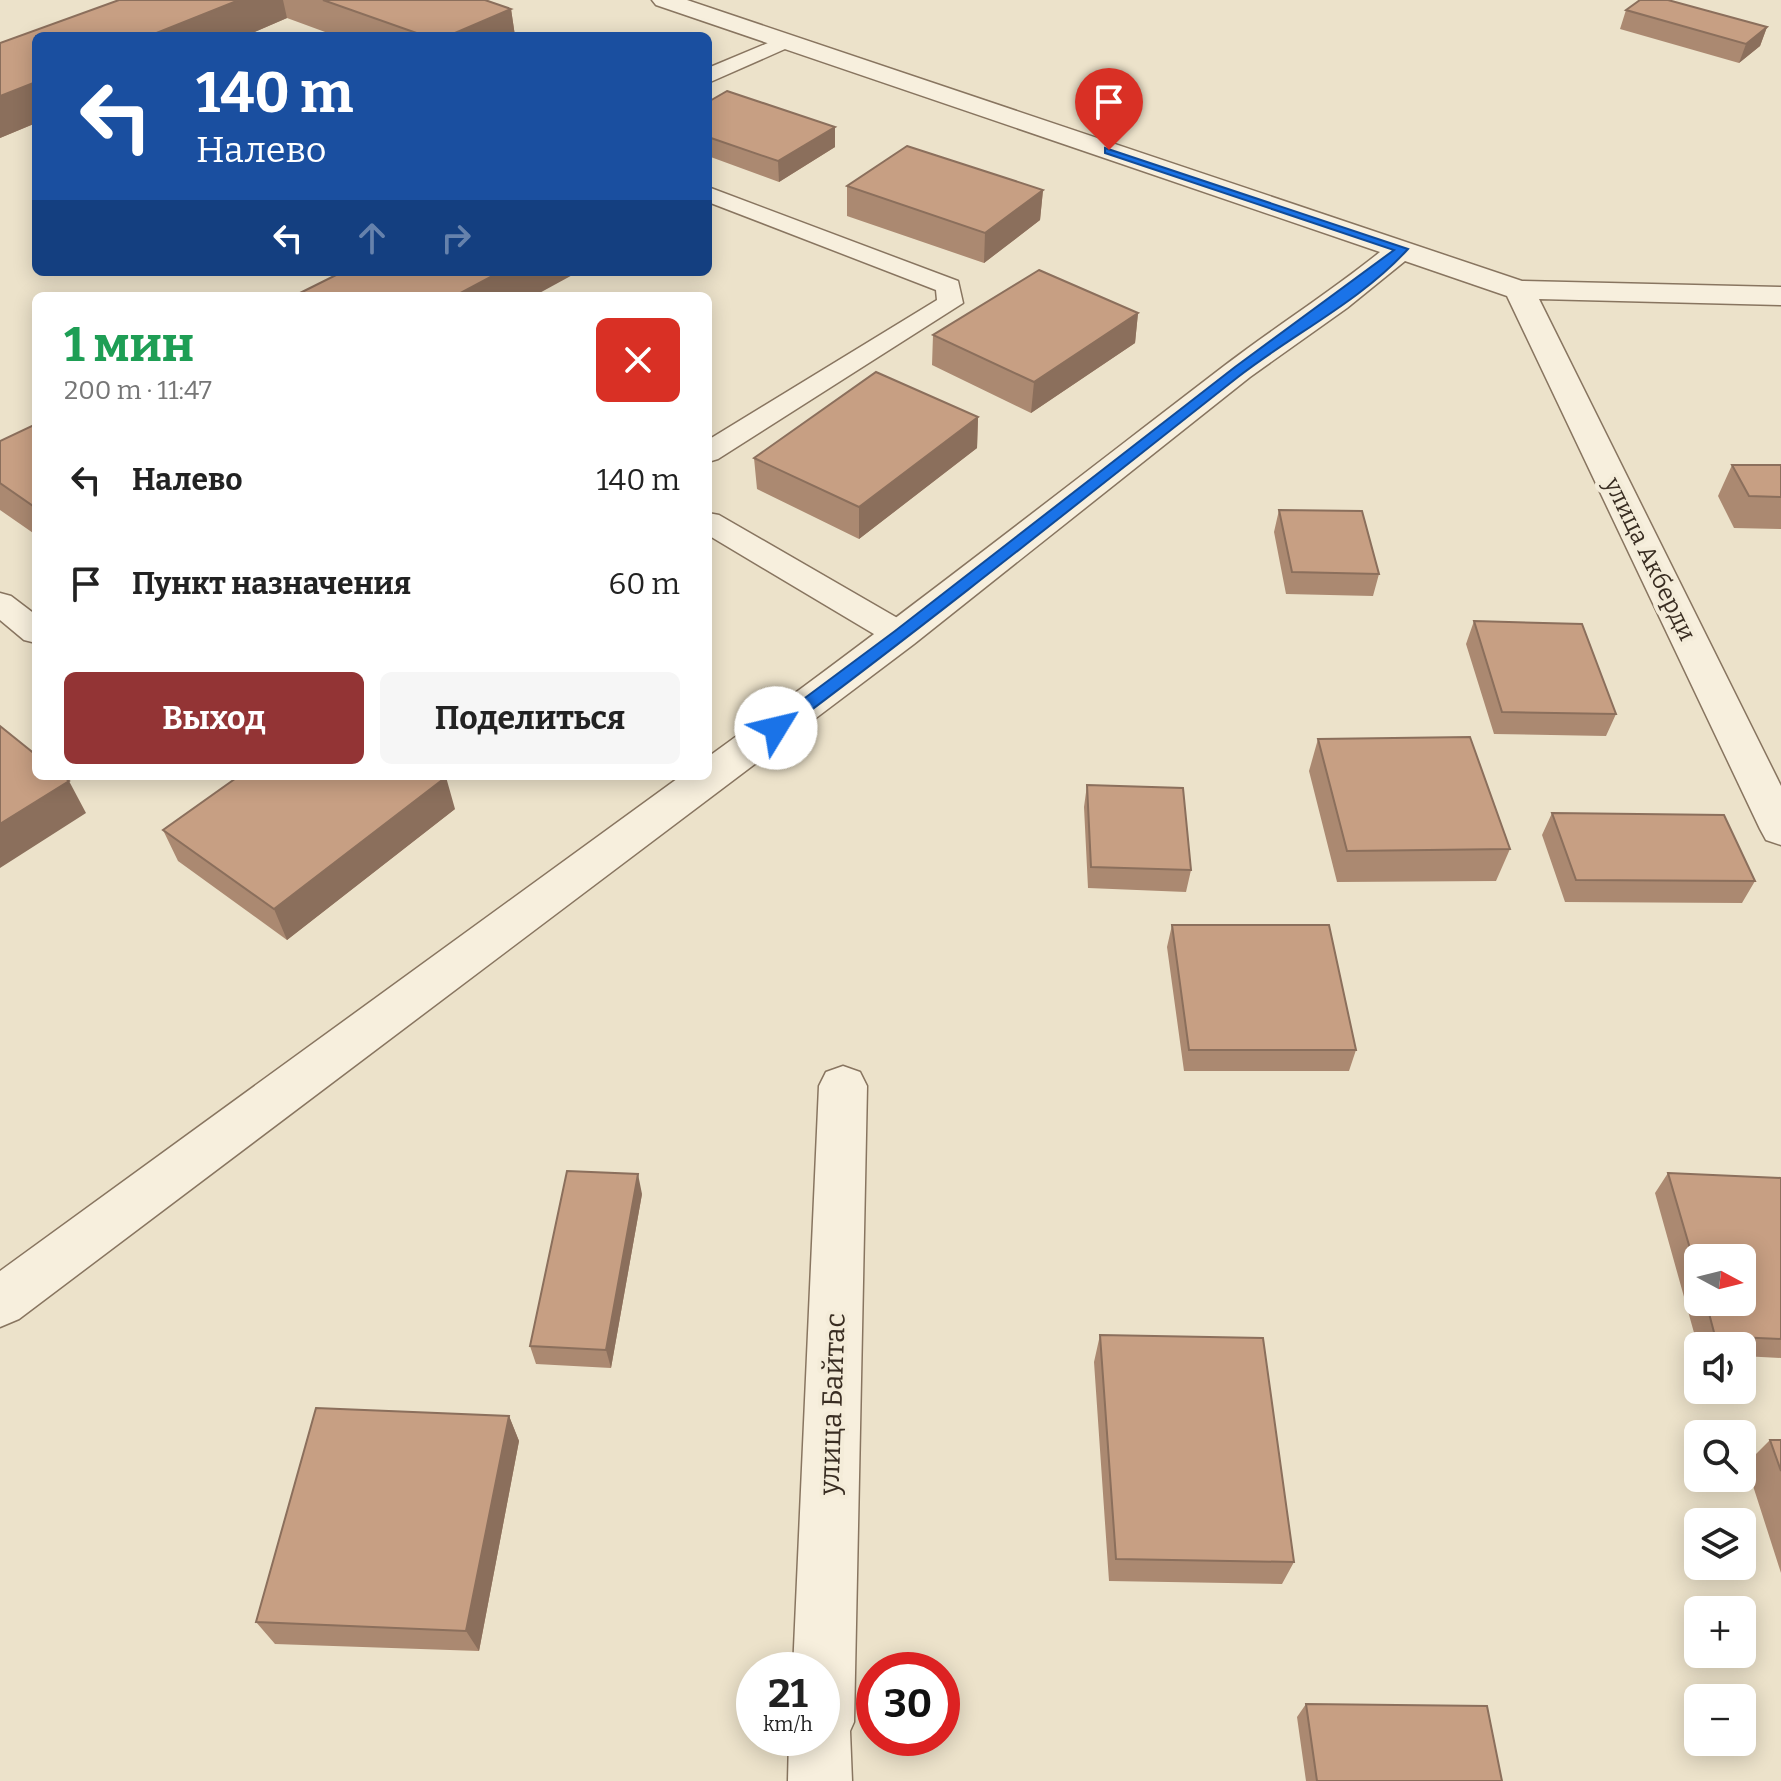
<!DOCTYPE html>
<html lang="ru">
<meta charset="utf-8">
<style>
:root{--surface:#fff;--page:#f6f6f6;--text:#222;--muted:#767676;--accent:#933435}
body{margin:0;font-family:Bitter,serif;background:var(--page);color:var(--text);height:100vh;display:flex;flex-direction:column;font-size:30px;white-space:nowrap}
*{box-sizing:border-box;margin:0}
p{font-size:26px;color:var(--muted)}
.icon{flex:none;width:44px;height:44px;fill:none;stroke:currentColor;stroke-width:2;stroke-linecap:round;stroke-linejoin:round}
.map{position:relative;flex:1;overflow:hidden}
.panel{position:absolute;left:32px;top:292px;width:680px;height:488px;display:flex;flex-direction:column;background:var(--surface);border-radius:12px;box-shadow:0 4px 20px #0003}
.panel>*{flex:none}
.guide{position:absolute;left:32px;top:32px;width:680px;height:244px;border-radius:12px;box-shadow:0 4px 20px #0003;background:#1a4fa0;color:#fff;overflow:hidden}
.needle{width:52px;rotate:97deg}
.buttons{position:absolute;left:1684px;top:1244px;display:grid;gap:16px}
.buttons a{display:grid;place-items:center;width:72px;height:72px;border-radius:12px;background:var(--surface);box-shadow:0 4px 20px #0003;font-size:40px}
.speed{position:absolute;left:736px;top:1652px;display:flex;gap:16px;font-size:40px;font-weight:700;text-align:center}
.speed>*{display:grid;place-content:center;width:104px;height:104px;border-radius:50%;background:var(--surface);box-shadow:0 4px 20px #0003;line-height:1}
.speed small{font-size:20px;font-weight:400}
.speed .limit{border:12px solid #d22;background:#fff;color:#111}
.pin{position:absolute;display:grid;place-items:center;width:68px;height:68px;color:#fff;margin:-82px -34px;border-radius:50% 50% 50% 0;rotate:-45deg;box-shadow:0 0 8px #0007}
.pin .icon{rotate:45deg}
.me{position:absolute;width:88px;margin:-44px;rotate:54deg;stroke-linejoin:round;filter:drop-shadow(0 0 6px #0008)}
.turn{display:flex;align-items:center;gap:28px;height:168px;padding:0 32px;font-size:36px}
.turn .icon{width:104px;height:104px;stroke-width:2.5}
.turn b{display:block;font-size:56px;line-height:68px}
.lanes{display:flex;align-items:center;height:76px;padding:0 32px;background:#0003;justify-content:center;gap:40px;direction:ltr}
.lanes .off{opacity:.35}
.round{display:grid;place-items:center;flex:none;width:84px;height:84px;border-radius:12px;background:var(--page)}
.summary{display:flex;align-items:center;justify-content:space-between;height:136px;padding:0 32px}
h1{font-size:48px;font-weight:700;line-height:60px;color:#1e9e55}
.action{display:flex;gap:16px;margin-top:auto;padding:16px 32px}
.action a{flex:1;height:92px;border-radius:12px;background:var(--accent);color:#fff;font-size:32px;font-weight:700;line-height:92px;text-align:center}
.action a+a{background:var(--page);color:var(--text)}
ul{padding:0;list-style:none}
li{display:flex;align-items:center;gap:24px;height:104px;padding:0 32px}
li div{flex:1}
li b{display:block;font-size:30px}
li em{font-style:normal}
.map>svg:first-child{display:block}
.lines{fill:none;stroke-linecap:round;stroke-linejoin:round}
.lane-casing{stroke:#887560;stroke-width:3}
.street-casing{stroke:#887560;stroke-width:3}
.lane{fill:#f7efdd;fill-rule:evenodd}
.street{fill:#f7efdd;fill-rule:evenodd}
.wall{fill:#ab8971;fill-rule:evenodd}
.shaded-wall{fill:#8b6f5c}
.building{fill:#c79f83;stroke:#8b6f5c;stroke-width:2}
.route{fill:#1a73e8;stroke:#114b97;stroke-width:2}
.labels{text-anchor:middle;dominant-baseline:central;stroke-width:8;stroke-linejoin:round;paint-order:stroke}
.street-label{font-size:24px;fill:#392d22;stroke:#f4ecd9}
.near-street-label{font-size:28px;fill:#392d22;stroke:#f4ecd9}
</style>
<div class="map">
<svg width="1781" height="1781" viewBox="0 0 1781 1781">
<rect width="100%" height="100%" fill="#ece2ca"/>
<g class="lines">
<!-- lane casing -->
<g class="lane-casing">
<path id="lane" d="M787,35L797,41L794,45L708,83V68Z
M708,187L958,281L963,303L718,459L708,462V440L937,300L936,290L708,202Z
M708,513L719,515L913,627L917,635L913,643L901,646L889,643L708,535Z
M0,593L11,596L36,615V643L24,640L0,620Z"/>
</g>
<!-- street casing -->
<g class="street-casing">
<path id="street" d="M652,0H687L1522,281L1781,287V305L1539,299L1781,786V845L1766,840L1760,829L1507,296L1405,261L1347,308L1250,377L914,644L19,1319L0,1327V1271L681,776H708V757C883,630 1052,498 1224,366C1275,327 1329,293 1380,252L656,5Z
M843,1066L860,1072L867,1086L854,1722L850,1731L852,1781H788L789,1738H822V1670H793L819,1086L826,1072Z"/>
</g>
<!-- lane -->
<use href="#lane" class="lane"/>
<!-- street -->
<use href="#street" class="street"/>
</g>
<!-- wall -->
<path class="wall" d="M119,0H485L511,9L515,36H336L287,18L245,36H36V123L0,138V43Z
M1626,10L1767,27L1760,46L1739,63L1620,29Z
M708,102L835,147L779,182L708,156Z
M847,186L1043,190L1040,220L984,263L847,216Z
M1138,313L1135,343L1031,413L932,365L933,335Z
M978,417L977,448L859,539L757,489L754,458Z
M36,424V535L0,510V441Z
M1732,465H1781V529L1734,528L1718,496Z
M1279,510L1379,574L1373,596L1286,594L1274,532Z
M1474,621L1616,714L1606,736L1494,734L1466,644Z
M1318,739L1510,849L1496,881L1337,882L1309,771Z
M1087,785L1191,870L1186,892L1088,888L1084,807Z
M455,809L287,940L178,861L163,830Z
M1552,813L1755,881L1742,903L1565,902L1542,835Z
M1172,925L1356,1050L1349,1071H1184L1167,947Z
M1668,1173L1781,1178V1358L1742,1356V1346H1698V1347L1655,1193ZM1698,1258L1742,1302H1698Z
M642,1194L611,1368L536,1364L530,1346Z
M1100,1335L1294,1562L1282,1584L1109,1581L1094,1362Z
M509,1416L519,1441L479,1651L275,1644L256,1622Z
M1770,1440H1781V1573L1746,1464Z
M1306,1704L1502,1781H1306L1297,1717Z"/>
<!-- shaded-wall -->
<path class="shaded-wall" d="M239,0H283L287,18L245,36H149Z
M511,9L515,36H448Z
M1767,27L1760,46L1739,63L1746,44Z
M36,82V123L0,138V96Z
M835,127V147L779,182L778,161Z
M1043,190L1040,220L984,263L985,233Z
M500,272H578L534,296H455Z
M1138,313L1135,343L1031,413L1034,382Z
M978,417L977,448L859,539V507Z
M446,777L455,809L287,940L274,909Z
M69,781L86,813L0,868V824Z
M638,1174L642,1194L611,1368L606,1350Z
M509,1416L519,1441L479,1651L466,1631Z"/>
<!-- building -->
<path class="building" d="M119,0H239L149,36H36V82L0,96V43Z
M323,0H485L511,9L448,36H425Z
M1640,0H1668L1767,27L1746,44L1626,10Z
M727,91L835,127L778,161L708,137V102Z
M907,146L1043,190L985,233L847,186Z
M1039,270L1138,313L1034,382L933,335Z
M342,272H500L455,296H294Z
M876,372L978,417L859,507L754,458Z
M36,424V508L0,483V441Z
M1732,465H1781V497L1749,496Z
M1279,510L1362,511L1379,574L1292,572Z
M1474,621L1582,624L1616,714L1502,712Z
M0,726L36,755V776H62L69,781L0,824Z
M1470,737L1510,849L1347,851L1318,739Z
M239,776H444L446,777L274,909L163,830Z
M1087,785L1183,788L1191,870L1091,867Z
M1552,813L1724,815L1755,881L1576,880Z
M1172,925H1329L1356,1050H1189Z
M567,1171L638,1174L606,1350L530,1346Z
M1668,1173L1781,1178V1339L1715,1336L1706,1302H1742V1258H1698V1276Z
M1100,1335L1263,1338L1294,1562L1116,1559Z
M316,1408L509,1416L466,1631L256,1622Z
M1770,1440H1781V1471Z
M1306,1704L1487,1706L1502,1781H1317Z"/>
<!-- route -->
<path class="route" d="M1105,148L1408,249C1361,301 1293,334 1238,377C1087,496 936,617 782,732H770V724L895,631L1235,367L1394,250L1105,153Z"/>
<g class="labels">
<!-- street labels -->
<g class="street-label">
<text transform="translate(1650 559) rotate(64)">улица Акберди</text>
</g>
<!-- near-street labels -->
<g class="near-street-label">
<text transform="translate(832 1404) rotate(-88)">улица Байтас</text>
</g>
</g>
</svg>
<div class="buttons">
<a><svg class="needle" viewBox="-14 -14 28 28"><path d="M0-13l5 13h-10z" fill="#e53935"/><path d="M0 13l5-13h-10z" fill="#767676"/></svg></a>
<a><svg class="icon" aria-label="sound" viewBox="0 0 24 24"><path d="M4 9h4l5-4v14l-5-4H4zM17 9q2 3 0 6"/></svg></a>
<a><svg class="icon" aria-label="search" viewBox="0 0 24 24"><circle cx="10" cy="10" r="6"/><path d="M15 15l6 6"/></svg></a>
<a><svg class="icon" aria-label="layers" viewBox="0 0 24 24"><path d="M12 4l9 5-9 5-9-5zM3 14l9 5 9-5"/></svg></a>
<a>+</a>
<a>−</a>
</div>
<div class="speed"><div>21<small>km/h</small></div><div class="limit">30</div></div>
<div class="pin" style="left:1109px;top:150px;background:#d93025"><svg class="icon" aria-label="arrive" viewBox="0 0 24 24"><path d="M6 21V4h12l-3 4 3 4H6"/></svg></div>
<svg class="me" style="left:776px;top:728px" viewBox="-20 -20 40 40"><circle r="19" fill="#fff"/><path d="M0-13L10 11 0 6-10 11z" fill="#1a73e8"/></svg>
<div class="guide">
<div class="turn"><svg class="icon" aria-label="left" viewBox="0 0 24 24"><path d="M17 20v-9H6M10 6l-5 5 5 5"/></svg><div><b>140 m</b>Налево</div></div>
<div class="lanes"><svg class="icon" aria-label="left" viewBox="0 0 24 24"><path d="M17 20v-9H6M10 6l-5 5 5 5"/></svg><svg class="icon off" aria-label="ahead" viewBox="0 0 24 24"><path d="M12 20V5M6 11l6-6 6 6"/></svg><svg class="icon off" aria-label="right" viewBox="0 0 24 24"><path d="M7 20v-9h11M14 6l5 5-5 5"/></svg></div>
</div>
<section class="panel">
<div class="summary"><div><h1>1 мин</h1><p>200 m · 11:47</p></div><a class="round" style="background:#d93025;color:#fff"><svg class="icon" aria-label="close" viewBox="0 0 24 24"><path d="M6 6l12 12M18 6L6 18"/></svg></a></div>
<ul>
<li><svg class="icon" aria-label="left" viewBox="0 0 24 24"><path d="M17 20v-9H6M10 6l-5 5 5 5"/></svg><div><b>Налево</b></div><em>140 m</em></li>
<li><svg class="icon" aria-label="arrive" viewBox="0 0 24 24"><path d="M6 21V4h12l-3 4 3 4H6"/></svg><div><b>Пункт назначения</b></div><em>60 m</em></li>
</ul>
<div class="action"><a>Выход</a><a>Поделиться</a></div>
</section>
</div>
